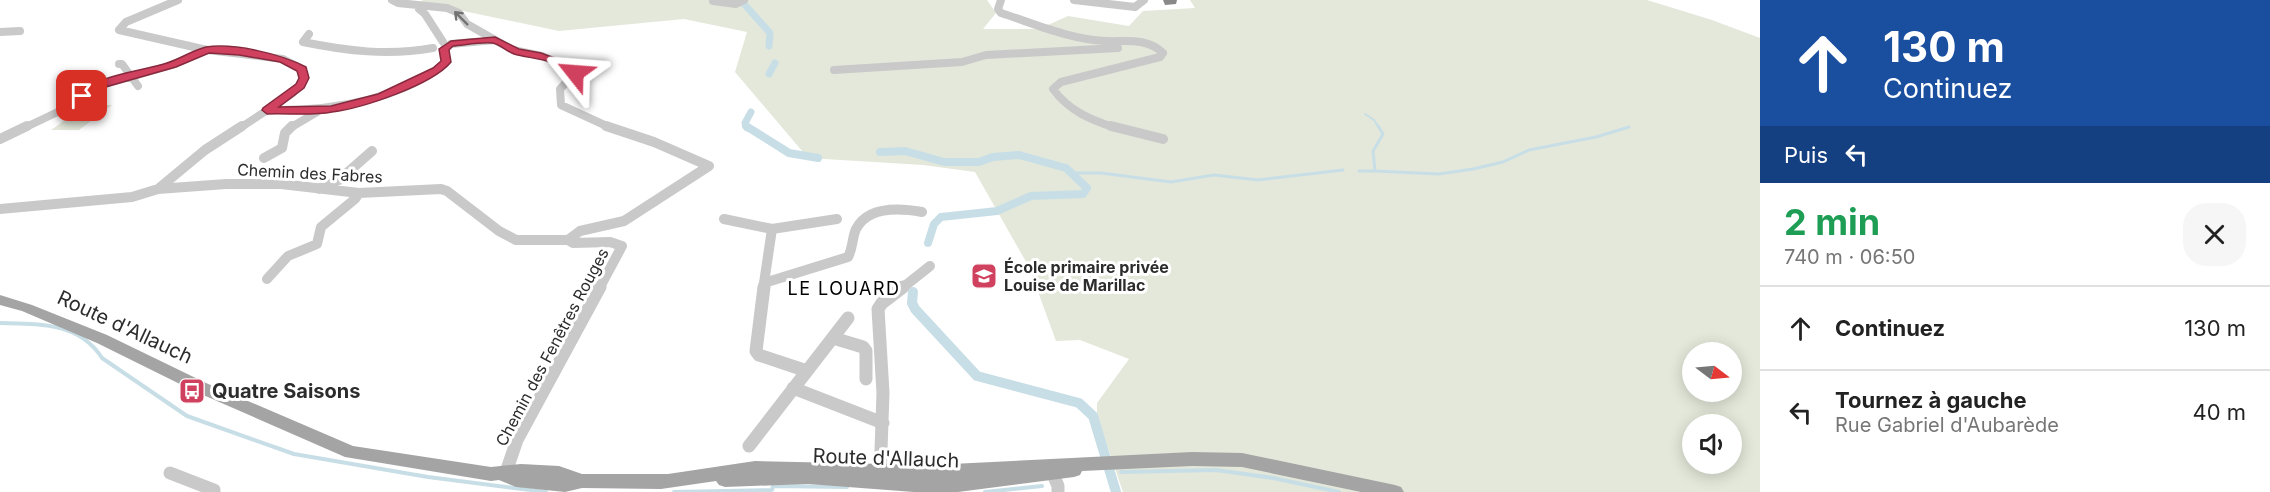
<!DOCTYPE html>
<html lang="fr">
<meta charset="utf-8">
<style>
:root{--surface:#fff;--page:#f6f6f6;--text:#222;--muted:#767676;--line:#e0e0e0}
body{margin:0;font-family:Inter,sans-serif;background:var(--page);color:var(--text);height:100vh;display:flex;flex-direction:column;font-size:22px;white-space:nowrap}
*{box-sizing:border-box;margin:0}
p{font-size:20px;color:var(--muted)}
.icon{flex:none;width:33px;height:33px;fill:none;stroke:currentColor;stroke-width:2;stroke-linecap:round;stroke-linejoin:round}
.map{position:relative;flex:1;overflow:hidden}
.details{display:flex;flex-direction:column;background:var(--surface);width:510px}
.details>*{flex:none}
.hud{background:#1a4fa0;color:#fff;overflow:hidden}
.needle{width:39px;rotate:106deg}
.buttons{position:absolute;left:1682px;top:342px;display:grid;gap:12px}
.buttons a{display:grid;place-items:center;width:60px;height:60px;border-radius:50%;background:var(--surface);box-shadow:0 3px 15px #0003;font-size:30px}
.pin{position:absolute;display:grid;place-items:center;width:51px;height:51px;color:#fff;margin:-26px;border-radius:12px;box-shadow:0 3px 9px #0006}
.me{position:absolute;width:66px;margin:-33px;rotate:298deg;stroke-linejoin:round;filter:drop-shadow(0 0 4px #0008)}
.turn{display:flex;align-items:center;gap:21px;height:126px;padding:0 24px;font-size:27px}
.turn .icon{width:78px;height:78px;stroke-width:2.5}
.turn b{display:block;font-size:42px;line-height:51px}
.then{display:flex;align-items:center;height:57px;padding:0 24px;background:#0003;gap:12px;font-size:22px}
.round{display:grid;place-items:center;flex:none;width:63px;height:63px;border-radius:24px;background:var(--page)}
.summary{display:flex;align-items:center;justify-content:space-between;height:102px;padding:0 24px}
h1{font-size:36px;font-weight:700;line-height:45px;color:#1e9e55}
ul{padding:0;list-style:none}
li{display:flex;align-items:center;gap:18px;height:84px;padding:0 24px;border-top:2px solid var(--line)}
li div{flex:1}
li b{display:block;font-size:22px}
li em{font-style:normal}
main{display:flex;flex:1;min-height:0}
.map>svg:first-child{display:block}
.green{fill:#e3e8da;fill-rule:evenodd}
.lines{fill:none;stroke-linecap:round;stroke-linejoin:round}
.stream-far2{stroke:#c8dee6;stroke-width:2}
.stream-far1{stroke:#c8dee6;stroke-width:3}
.stream{stroke:#c8dee6;stroke-width:4}
.canal-far2{stroke:#c8dee6;stroke-width:7}
.canal-far1{stroke:#c8dee6;stroke-width:8}
.canal{stroke:#c8dee6;stroke-width:10}
.minor-far2{stroke:#c9c9c9;stroke-width:8}
.minor-far1{stroke:#c9c9c9;stroke-width:10}
.minor{stroke:#c9c9c9;stroke-width:13}
.major{fill:#a4a4a4;fill-rule:evenodd}
.wall{fill:#898989}
.oneway{stroke:#737373}
.route{fill:#d0405f;stroke:#872a3e;stroke-width:1.5}
.labels{text-anchor:middle;dominant-baseline:central;stroke-width:6;stroke-linejoin:round;paint-order:stroke}
.street-label{font-size:16px;fill:#2c2c2c;stroke:#fff}
.poi-label{font-size:16px;font-weight:bold;fill:#2c2c2c;stroke:#fff;text-anchor:start}
.neighbourhood-label{font-size:18px;letter-spacing:1.5px;fill:#000;stroke:#fff}
.near-street-label{font-size:20px;fill:#2c2c2c;stroke:#fff}
.near-poi-label{font-size:20px;font-weight:bold;fill:#2c2c2c;stroke:#fff;text-anchor:start}
</style>
<main>
<div class="map">
<svg width="1760" height="492" viewBox="0 0 1760 492">
<rect width="100%" height="100%" fill="#fff"/>
<!-- green -->
<path class="green" d="M423,0H987L996,13L983,29H1039L1068,16L1129,26L1143,11L1195,8L1190,0H1647L1712,20L1760,38V492H1123L1097,416V403L1129,359L1080,340L1056,341L1029,267L975,172L923,165L808,158L735,72L747,32L684,19L559,31L420,2ZM1692,352H1731V392H1692ZM1692,424H1731V464H1692Z
M86,105H112L79,130H51Z"/>
<g class="lines">
<!-- stream-far2 -->
<path class="stream-far2" d="M1365,114L1374,120L1379,128"/>
<!-- stream-far1 -->
<path class="stream-far1" d="M1359,171H1375L1373,151L1383,134L1378,126
M1375,171L1439,174L1473,169L1503,162L1529,150L1596,137L1629,127
M1073,173H1101L1171,182L1214,175L1258,180L1343,170"/>
<!-- stream -->
<path class="stream" d="M0,323C39,324 79,322 102,358L187,416L294,454L428,477L546,492
M1121,472L1216,470L1273,478L1339,492
M674,492L772,490L773,486L847,487
M985,492L1042,486"/>
<!-- canal-far2 -->
<path class="canal-far2" d="M744,4L770,33L769,46
M769,74L775,63
M747,128L745,123L751,112"/>
<!-- canal-far1 -->
<path class="canal-far1" d="M746,126L789,153L818,158
M880,152L905,151L944,162H979L993,157L1019,155L1066,168L1087,188L1083,194L1031,196L997,211L941,217L934,224L928,243"/>
<!-- canal -->
<path class="canal" d="M913,292L912,303L915,309L977,376L1079,403L1093,416L1116,492"/>
<!-- minor-far2 -->
<path class="minor-far2" d="M178,0L126,22L119,30L207,50L283,59L302,69L304,78L293,93L240,128
M392,0L398,3L447,8L459,13L467,24L513,50L542,56L574,69L575,73L560,89L561,105L611,128
M1001,0L998,9L1001,13C1035,24 1069,39 1105,41C1126,42 1146,37 1163,53L1160,57L1061,82L1053,89C1069,111 1091,120 1116,128
M1074,0L1135,7L1144,0
M713,1L736,4L744,0
M419,9L425,14L443,42
M0,32L20,31
M309,34L303,42C347,51 388,56 433,48
M451,44L495,40
M119,64H122L138,86
M834,70L962,62L986,55L1118,48
M267,110C325,111 389,103 438,69L446,62L444,49
M24,128L64,109L98,86L172,65L207,50
M290,128L317,112"/>
<!-- minor-far1 -->
<path class="minor-far1" d="M1111,126L1163,139
M0,139L27,126
M264,158L282,148L285,133L292,126
M158,189L205,150L242,126
M319,189L339,180L372,151
M0,209L132,197L158,189L226,184H281L359,193L441,189L447,191L499,231L516,240H568
M724,219L772,229
M267,279L288,256L317,244L321,227L355,199L359,193
M764,283L772,229L837,219
M599,289L622,246L610,242L573,243L568,240L580,231L624,221L709,166L654,142L606,126
M763,289L764,283L848,257C853,248 852,238 856,229C868,206 900,208 922,212
M901,289L930,266"/>
<!-- minor -->
<path class="minor" d="M833,338L863,347L866,351V379
M807,371L848,318
M793,388L883,423
M749,446L807,371L759,355L756,351L764,287
M1050,467L1058,486V492
M170,473L214,490V492
M505,475L517,440L600,287
M880,478L883,393L878,309L882,303L903,287"/>
<!-- major -->
<path class="major" d="M0,295L32,305L107,335L206,383L353,446L491,467L521,464L559,466L582,474H668L755,461L931,465L1192,452L1242,453L1395,485L1401,487L1404,492H1361L1242,467L1192,466L1082,471L1080,475L1074,477L958,492H914L808,484L725,487L719,485L716,481L661,489L582,488L565,492L516,487L499,480L491,481L345,457L194,391L97,343L22,311L0,305Z"/>
</g>
<!-- wall -->
<path class="wall" d="M1163,0H1177L1176,4L1165,5Z"/>
<!-- one-way arrows -->
<defs><path id="oneway-shaft" d="M-6 0H5M1.5-3L5.5 0L1.5 3" fill="none" stroke-width="1.6" stroke-linecap="round" stroke-linejoin="round" transform="scale(1.5)"/></defs>
<use class="oneway" href="#oneway-shaft" transform="translate(461 18) rotate(-135)"/>
<!-- route -->
<path class="route" d="M495,37L519,49L541,53L578,67L580,73L571,75C560,59 531,59 514,54C506,51 500,44 492,43C480,42 465,45 453,46L449,50L451,62C432,85 363,108 332,112C312,116 288,113 267,114L262,110L263,108L296,84L299,78L297,71L280,62L239,55L209,53L176,67L102,88L86,99H78L76,96C98,74 139,72 167,63C180,59 193,50 206,47C235,43 281,54 306,67L309,78L304,88L279,107L331,106L378,94L433,68L441,61L439,49L451,41Z"/>
<!-- icons -->
<defs>
<g id="school-square" transform="scale(1.35)"><rect x="-9" y="-9" width="18" height="18" rx="4" fill="#d0405f" stroke="#fff"/><path d="M0-5L7-2L0 1L-7-2ZM-4 1L0 2.5L4 1V4Q0 6-4 4Z" fill="#fff"/></g>
<g id="bus-square" transform="scale(1.35)"><rect x="-9" y="-9" width="18" height="18" rx="4" fill="#d0405f" stroke="#fff"/><path d="M-5-6H5V4H4V6H2V4H-2V6H-4V4H-5ZM-3.5-4V0h7V-4ZM-3.5 1.2v1.5H-2V1.2ZM2 1.2v1.5H3.5V1.2Z" fill="#fff"/></g>
</defs>
<g fill-rule="evenodd">
<use href="#school-square" x="984" y="276"/>
<use href="#bus-square" x="192" y="391"/>
</g>
<g class="labels">
<!-- street labels -->
<g class="street-label">
<text transform="translate(310 173) rotate(3)">Chemin des Fabres</text>
<text transform="translate(552 347) rotate(-62)">Chemin des Fenêtres Rouges</text>
</g>
<!-- poi labels -->
<g class="poi-label">
<text x="1004" y="267">École primaire privée<tspan x="1004" dy="18">Louise de Marillac</tspan></text>
</g>
<!-- neighbourhood labels -->
<g class="neighbourhood-label">
<text x="844" y="288">LE LOUARD</text>
</g>
<!-- near-street labels -->
<g class="near-street-label">
<text transform="translate(125 327) rotate(25)">Route d'Allauch</text>
<text transform="translate(886 458) rotate(2)">Route d'Allauch</text>
</g>
<!-- near-poi labels -->
<g class="near-poi-label">
<text x="212" y="391">Quatre Saisons</text>
</g>
</g>
</svg>
<div class="buttons">
<a><svg class="needle" viewBox="-14 -14 28 28"><path d="M0-13l5 13h-10z" fill="#e53935"/><path d="M0 13l5-13h-10z" fill="#767676"/></svg></a>
<a><svg class="icon" aria-label="sound" viewBox="0 0 24 24"><path d="M4 9h4l5-4v14l-5-4H4zM17 9q2 3 0 6"/></svg></a>
</div>
<div class="pin" style="left:82px;top:96px;background:#d93025"><svg class="icon" aria-label="arrive" viewBox="0 0 24 24"><path d="M6 21V4h12l-3 4 3 4H6"/></svg></div>
<svg class="me" style="left:575px;top:73px" viewBox="-20 -20 40 40"><path d="M0-17L14 15 0 8-14 15z" fill="#d0405f" stroke="#fff" stroke-width="4"/></svg>
</div>
<section class="details">
<div class="hud">
<div class="turn"><svg class="icon" aria-label="ahead" viewBox="0 0 24 24"><path d="M12 20V5M6 11l6-6 6 6"/></svg><div><b>130 m</b>Continuez</div></div>
<div class="then">Puis<svg class="icon" aria-label="left" viewBox="0 0 24 24"><path d="M17 20v-9H6M10 6l-5 5 5 5"/></svg></div>
</div>
<div class="summary"><div><h1>2 min</h1><p>740 m · 06:50</p></div><a class="round"><svg class="icon" aria-label="close" viewBox="0 0 24 24"><path d="M6 6l12 12M18 6L6 18"/></svg></a></div>
<ul>
<li><svg class="icon" aria-label="ahead" viewBox="0 0 24 24"><path d="M12 20V5M6 11l6-6 6 6"/></svg><div><b>Continuez</b></div><em>130 m</em></li>
<li><svg class="icon" aria-label="left" viewBox="0 0 24 24"><path d="M17 20v-9H6M10 6l-5 5 5 5"/></svg><div><b>Tournez à gauche</b><p>Rue Gabriel d'Aubarède</p></div><em>40 m</em></li>
</ul>
</section>
</main>
